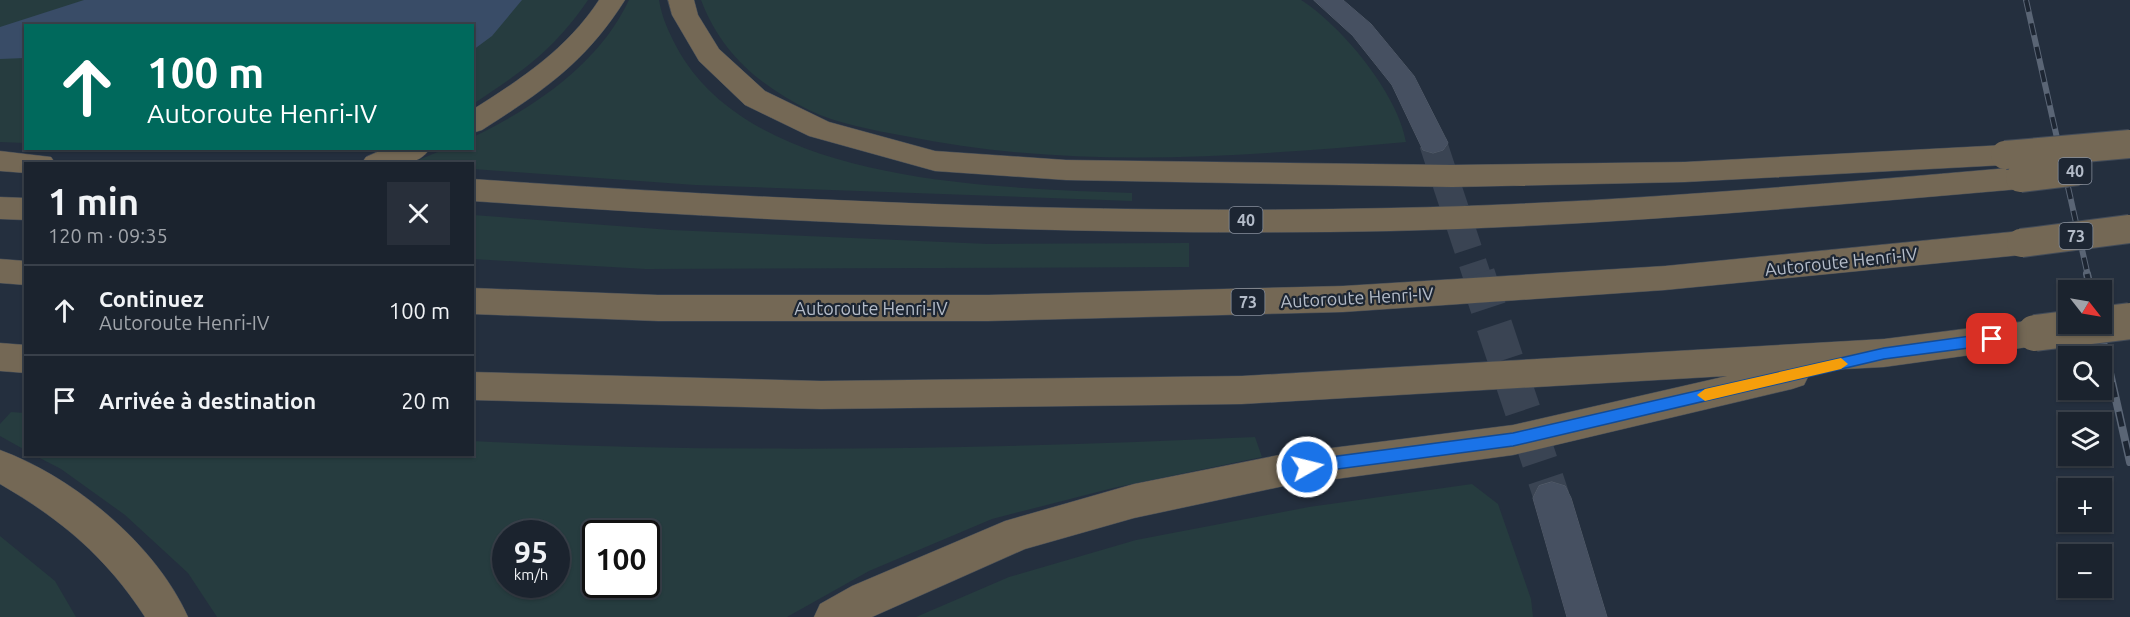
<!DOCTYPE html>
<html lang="fr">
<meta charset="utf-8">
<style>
:root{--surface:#1b232e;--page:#282f3a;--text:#f1f3f6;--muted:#a0a4aa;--line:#39404a}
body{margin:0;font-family:Ubuntu,sans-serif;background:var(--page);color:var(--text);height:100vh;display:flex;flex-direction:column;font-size:22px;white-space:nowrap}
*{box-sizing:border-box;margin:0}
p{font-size:20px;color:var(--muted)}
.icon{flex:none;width:33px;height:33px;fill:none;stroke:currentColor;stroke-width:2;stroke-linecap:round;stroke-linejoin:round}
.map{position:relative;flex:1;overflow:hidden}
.panel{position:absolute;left:24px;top:162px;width:450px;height:294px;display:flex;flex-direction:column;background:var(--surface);border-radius:0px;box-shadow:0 2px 4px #0004,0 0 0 2px var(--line)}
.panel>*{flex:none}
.guide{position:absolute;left:24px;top:24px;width:450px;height:126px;border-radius:0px;box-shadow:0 2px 4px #0004,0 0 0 2px var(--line);background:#00695c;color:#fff;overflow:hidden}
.needle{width:39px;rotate:121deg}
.tools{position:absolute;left:2058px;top:280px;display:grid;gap:12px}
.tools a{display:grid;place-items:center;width:54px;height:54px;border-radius:0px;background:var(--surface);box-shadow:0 2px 4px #0004,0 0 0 2px var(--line);font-size:30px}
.speed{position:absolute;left:492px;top:520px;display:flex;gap:12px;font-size:30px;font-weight:700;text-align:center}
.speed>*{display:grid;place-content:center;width:78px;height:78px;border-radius:50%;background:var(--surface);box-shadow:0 2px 4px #0004,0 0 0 2px var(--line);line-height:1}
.speed small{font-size:15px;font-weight:400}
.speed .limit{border:3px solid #111;border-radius:9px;background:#fff;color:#111}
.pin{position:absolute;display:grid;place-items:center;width:51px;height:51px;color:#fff;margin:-26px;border-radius:12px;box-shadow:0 3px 9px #0006}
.me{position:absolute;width:66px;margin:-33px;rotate:82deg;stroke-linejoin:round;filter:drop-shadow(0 0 4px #0008)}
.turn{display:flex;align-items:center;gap:21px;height:126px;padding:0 24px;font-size:27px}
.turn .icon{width:78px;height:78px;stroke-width:2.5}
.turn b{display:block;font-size:42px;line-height:51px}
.round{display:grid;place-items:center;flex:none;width:63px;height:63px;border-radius:0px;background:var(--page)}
.summary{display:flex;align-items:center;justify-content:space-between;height:102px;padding:0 24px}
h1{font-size:36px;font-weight:700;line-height:45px}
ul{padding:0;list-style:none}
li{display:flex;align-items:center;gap:18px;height:90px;padding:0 24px;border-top:2px solid var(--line)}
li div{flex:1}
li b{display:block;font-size:22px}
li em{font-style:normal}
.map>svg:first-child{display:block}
.green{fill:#263c3f;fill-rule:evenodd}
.water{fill:#394c67}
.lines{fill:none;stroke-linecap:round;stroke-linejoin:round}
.secondary-tunnel-far1{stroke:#3a4453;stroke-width:28;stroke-dasharray:28 14;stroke-linecap:butt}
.secondary-tunnel{stroke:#3a4453;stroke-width:36;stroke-dasharray:36 18;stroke-linecap:butt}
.secondary-casing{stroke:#565f6c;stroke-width:1}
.highway-casing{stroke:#434c59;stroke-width:1}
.secondary{fill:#465061;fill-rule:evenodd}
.highway{fill:#746855;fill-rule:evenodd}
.rail-far1-casing{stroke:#5a6575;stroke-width:6}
.rail-casing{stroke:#5a6575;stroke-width:8}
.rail-far1{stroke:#1d2633;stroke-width:4;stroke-dasharray:12;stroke-linecap:butt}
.rail{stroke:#1d2633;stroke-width:5;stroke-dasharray:15;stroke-linecap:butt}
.highway-bridge-far1-casing{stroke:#434c59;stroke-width:30;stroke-linecap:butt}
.highway-bridge-casing{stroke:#434c59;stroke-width:38;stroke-linecap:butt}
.highway-bridge-far1{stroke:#746855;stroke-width:28}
.highway-bridge{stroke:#746855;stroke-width:36}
.route{fill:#1a73e8;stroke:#114b97;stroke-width:1.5}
.slow{fill:#f59e0b}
.labels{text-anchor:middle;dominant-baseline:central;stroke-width:4.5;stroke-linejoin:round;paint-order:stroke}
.shield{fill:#1d2633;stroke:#878f9c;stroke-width:1.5}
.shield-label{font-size:16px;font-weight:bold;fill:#b4bcc9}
.street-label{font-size:18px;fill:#b4bcc9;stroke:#1d2633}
</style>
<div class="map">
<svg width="2130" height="617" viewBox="0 0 2130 617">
<rect width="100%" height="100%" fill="#242f3e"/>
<!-- green -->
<path class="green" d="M0,0H588C553,51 523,71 473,104L472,26H26L25,143L0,142Z
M629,0H659C662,18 668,30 676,46C750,186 995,187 1132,193V201L695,185L473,169L472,164L411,163L445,149L472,148L473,137C535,107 599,64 629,0Z
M701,0H1301C1342,26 1398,94 1406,142C1240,157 1069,170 905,136C873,130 838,124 809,110C759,85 721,53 701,0Z
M473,215L671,230L988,244L1189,243V267L646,269L473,259Z
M11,412L25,413V450L0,436V424Z
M1255,437L1262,457L1113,488L992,519L869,571L787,617H217L188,573L125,515L61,469L34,455L472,454L473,441C733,454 995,449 1255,437ZM506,534H556V585H506ZM596,534H646V585H596Z
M1472,484L1498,504L1531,599L1533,617H916L1009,577L1136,540L1309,507Z
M0,536L55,581L76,617H0Z"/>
<!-- water -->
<path class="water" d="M84,0H522L492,36L473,50L472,26H26L25,58L0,59V27Z"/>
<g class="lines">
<!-- secondary-tunnel-far1 -->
<path class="secondary-tunnel-far1" d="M1433,143L1477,276"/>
<!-- secondary-tunnel -->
<path class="secondary-tunnel" d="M1477,274L1552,498"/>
<!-- secondary casing -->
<g class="secondary-casing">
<path id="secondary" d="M1314,0H1343L1371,24L1414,76L1448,143L1443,150L1433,153L1423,150L1392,85L1353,36Z
M1552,482L1565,486L1571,498L1607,617H1567L1533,498L1539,486Z"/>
</g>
<!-- highway casing -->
<g class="highway-casing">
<path id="highway" d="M599,0H625C585,63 543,91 482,130L472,133V110C521,79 567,49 599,0Z
M668,0H694L698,15L719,49L765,91L829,122L935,151L1066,160L1452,165L1685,162L2005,145L2015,148L2020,155L2015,162L2005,165L1685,182L1452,187L1066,180L935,171L809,136L745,105L699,61L672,15Z
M386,148H430C418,170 383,164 361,164L366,157Z
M0,151L51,157L56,164H26V173L0,171Z
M2020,167L2031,171L2035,178L2031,185L2020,189C1810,207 1601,226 1391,231C1084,237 778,222 472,201V179C778,200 1084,215 1391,208C1601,204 1810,185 2020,167Z
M0,197L26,198V220L0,219Z
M2021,231L2032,235L2037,243L2032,251L2021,255L1665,290L1343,312L988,321H658L472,314V288L658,295H988L1343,286L1665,266Z
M0,259L26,261V285L0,283Z
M2035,320L2047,324L2052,333L2047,342L2035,346L1884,367L1807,371L1809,375L1804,385L1792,389L1513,455L1284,486L1134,518L1025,549L872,617H814L820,604L852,586L1005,521L1134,484L1284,454L1513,425L1727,376L1242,404L821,409L472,400V372L821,381L1242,376L1884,339Z
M0,343L26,345V373L0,371Z
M0,450C74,477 156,545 188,617H145C106,557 62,520 0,484Z"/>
</g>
<!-- secondary -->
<use href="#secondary" class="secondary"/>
<!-- highway -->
<use href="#highway" class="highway"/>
<!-- rail-far1 casing -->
<g class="rail-far1-casing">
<path id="rail-far1" d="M2026,0L2088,276"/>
</g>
<!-- rail casing -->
<g class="rail-casing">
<path id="rail" d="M2087,274L2091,291
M2099,324L2130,462"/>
</g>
<!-- rail-far1 -->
<use href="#rail-far1" class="rail-far1"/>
<!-- rail -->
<use href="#rail" class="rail"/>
<!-- highway-bridge-far1 casing -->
<g class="highway-bridge-far1-casing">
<path id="highway-bridge-far1" d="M2005,155L2130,144
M2020,178L2078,171
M2021,243L2130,229"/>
</g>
<!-- highway-bridge casing -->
<g class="highway-bridge-casing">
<path id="highway-bridge" d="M2035,333L2130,321"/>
</g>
<!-- highway-bridge-far1 -->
<use href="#highway-bridge-far1" class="highway-bridge-far1"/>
<!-- highway-bridge -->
<use href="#highway-bridge" class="highway-bridge"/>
</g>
<!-- route -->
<path class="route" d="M1992,333L1999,339L1992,345L1884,359L1513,446L1307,473L1300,467L1307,460L1513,433L1884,348Z"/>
<!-- slow -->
<path class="slow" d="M1841,358L1848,364L1841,369L1705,401L1697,395L1705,389Z"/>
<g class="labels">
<!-- shield labels -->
<g class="shield">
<rect x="2058.5" y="158" width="33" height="26" rx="4.5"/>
<rect x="1229.5" y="207" width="33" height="26" rx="4.5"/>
<rect x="2059.5" y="223" width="33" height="26" rx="4.5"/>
<rect x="1231.5" y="289" width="33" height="26" rx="4.5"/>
</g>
<g class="shield-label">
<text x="2075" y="171">40</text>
<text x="1246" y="220">40</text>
<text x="2076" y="236">73</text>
<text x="1248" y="302">73</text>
</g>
<!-- street labels -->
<g class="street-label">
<text transform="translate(1841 261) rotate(-6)">Autoroute Henri-IV</text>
<text transform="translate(1357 297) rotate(-3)">Autoroute Henri-IV</text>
<text x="871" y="308">Autoroute Henri-IV</text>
</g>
</g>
</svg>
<div class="tools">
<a><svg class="needle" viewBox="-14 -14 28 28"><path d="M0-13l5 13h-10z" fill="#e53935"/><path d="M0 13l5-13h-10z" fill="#a0a4aa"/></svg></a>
<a><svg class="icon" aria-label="search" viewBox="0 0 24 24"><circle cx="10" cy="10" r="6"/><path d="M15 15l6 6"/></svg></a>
<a><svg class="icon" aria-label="layers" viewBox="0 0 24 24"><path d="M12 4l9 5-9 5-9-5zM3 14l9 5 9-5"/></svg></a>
<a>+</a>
<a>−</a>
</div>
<div class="speed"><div>95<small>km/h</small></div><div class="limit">100</div></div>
<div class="pin" style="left:1992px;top:339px;background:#d93025"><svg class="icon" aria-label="arrive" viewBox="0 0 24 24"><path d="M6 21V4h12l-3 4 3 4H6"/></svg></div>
<svg class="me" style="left:1307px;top:467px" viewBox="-20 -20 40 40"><circle r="17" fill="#1a73e8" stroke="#fff" stroke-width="3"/><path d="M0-11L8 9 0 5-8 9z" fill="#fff"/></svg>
<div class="guide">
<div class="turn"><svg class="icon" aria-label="ahead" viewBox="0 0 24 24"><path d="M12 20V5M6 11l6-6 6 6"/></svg><div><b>100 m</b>Autoroute Henri-IV</div></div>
</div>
<section class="panel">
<div class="summary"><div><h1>1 min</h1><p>120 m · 09:35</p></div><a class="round"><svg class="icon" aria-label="close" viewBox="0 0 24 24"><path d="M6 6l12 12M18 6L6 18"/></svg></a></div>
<ul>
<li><svg class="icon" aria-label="ahead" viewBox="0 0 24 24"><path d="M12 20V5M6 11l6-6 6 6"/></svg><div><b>Continuez</b><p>Autoroute Henri-IV</p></div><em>100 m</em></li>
<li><svg class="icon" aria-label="arrive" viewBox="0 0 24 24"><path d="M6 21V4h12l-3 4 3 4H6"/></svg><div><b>Arrivée à destination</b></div><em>20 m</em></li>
</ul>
</section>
</div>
